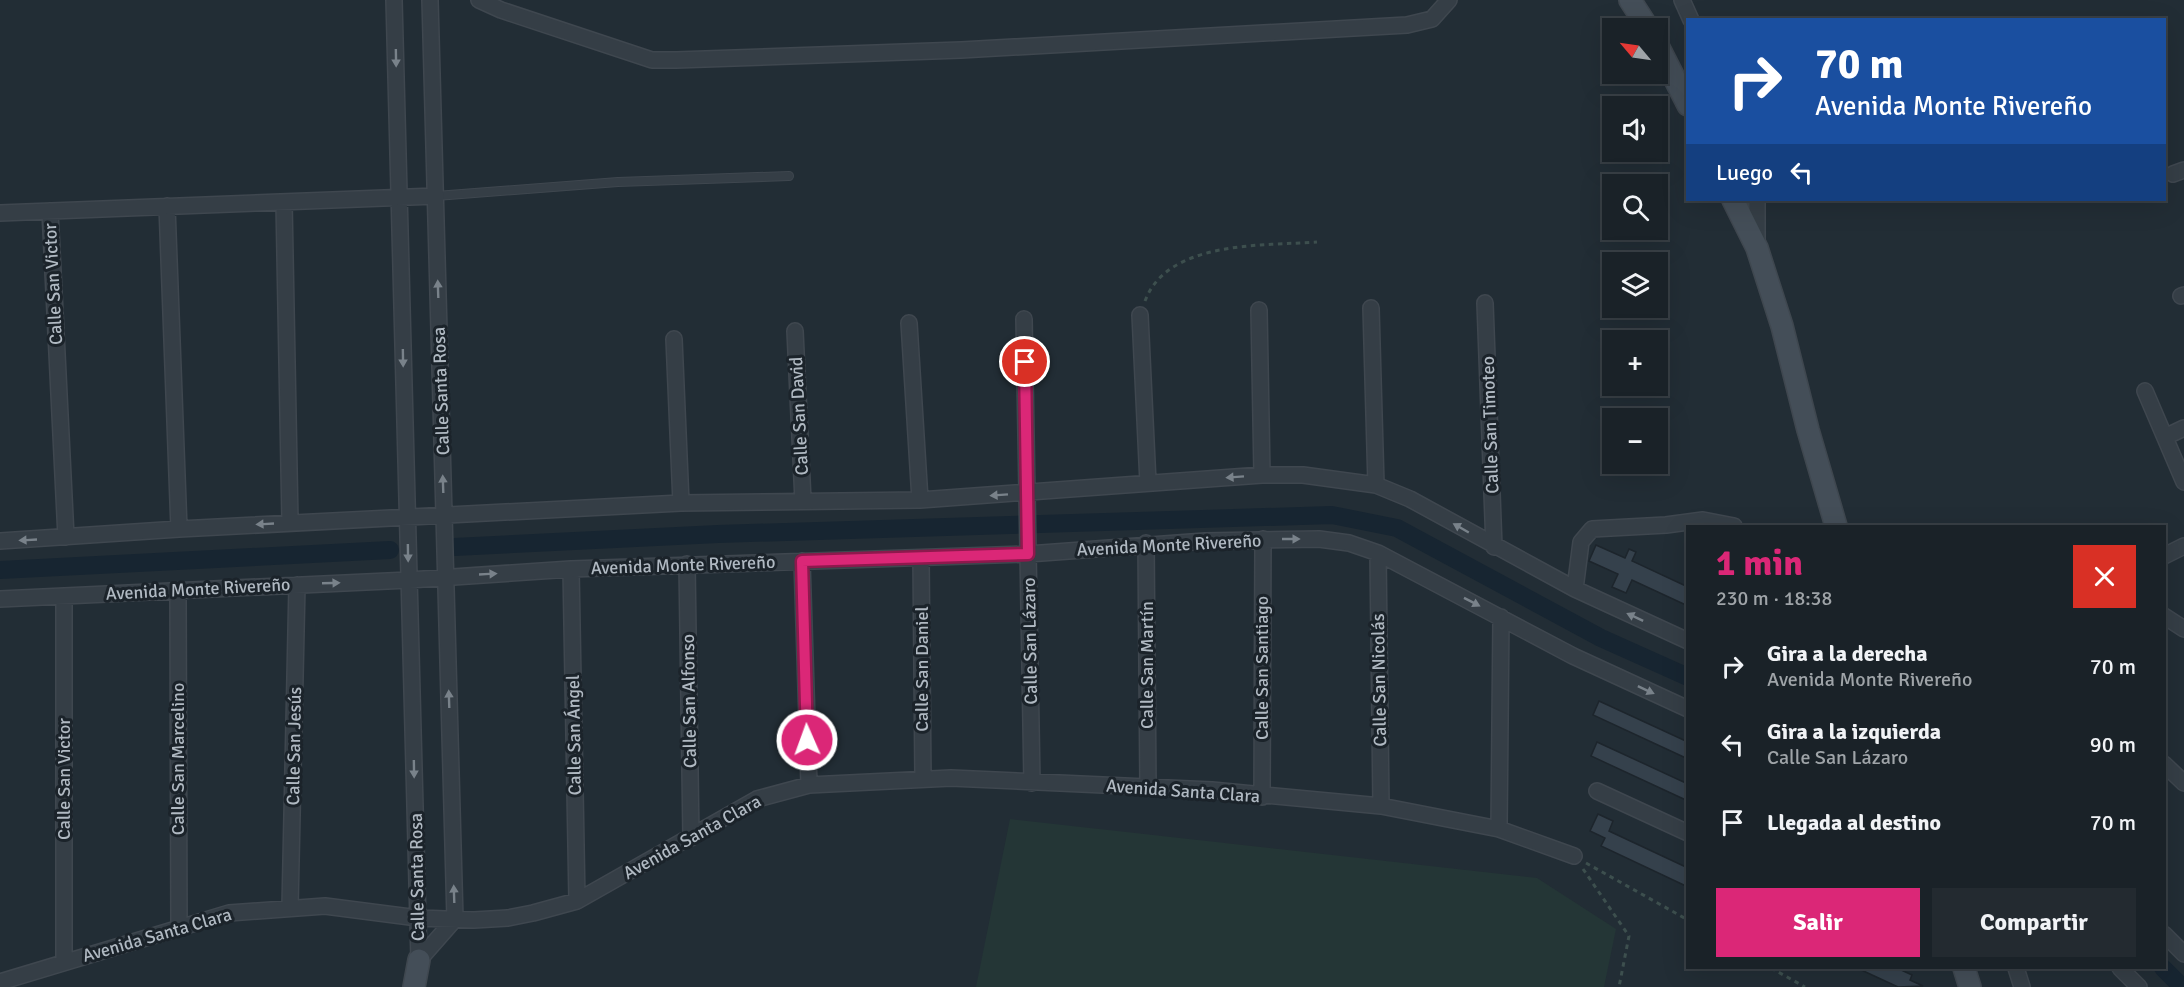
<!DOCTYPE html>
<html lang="es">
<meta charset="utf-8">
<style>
:root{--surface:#1a2228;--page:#232a30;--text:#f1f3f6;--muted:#9fa4a8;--line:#383f45;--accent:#db2777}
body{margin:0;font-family:Signika,sans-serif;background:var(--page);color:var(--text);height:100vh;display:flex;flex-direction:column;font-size:22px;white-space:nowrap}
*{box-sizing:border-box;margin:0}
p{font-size:20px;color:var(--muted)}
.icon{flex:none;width:33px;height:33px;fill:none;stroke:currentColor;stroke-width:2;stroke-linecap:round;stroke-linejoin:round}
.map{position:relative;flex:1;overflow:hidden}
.sheet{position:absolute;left:1686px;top:525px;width:480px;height:444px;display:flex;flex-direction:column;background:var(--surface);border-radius:0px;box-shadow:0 6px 24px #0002,0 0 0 2px var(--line)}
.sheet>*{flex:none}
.hud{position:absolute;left:1686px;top:18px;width:480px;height:183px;border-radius:0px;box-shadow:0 6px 24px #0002,0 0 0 2px var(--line);background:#1a4fa0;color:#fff;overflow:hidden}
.needle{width:39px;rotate:299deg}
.tools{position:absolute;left:1602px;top:18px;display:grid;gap:12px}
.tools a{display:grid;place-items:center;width:66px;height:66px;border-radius:0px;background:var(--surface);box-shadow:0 6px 24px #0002,0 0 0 2px var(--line);font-size:30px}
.pin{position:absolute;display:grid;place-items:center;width:51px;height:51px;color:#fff;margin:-26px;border:3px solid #fff;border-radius:50%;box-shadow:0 2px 6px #0007}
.me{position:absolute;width:66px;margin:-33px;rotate:358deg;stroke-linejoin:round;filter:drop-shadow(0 0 4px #0008)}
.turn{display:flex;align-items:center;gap:21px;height:126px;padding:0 30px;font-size:27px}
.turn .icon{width:78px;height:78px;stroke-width:2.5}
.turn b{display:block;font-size:42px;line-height:51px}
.then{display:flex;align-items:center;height:57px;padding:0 30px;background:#0003;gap:12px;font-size:22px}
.round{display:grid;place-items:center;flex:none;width:63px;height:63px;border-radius:0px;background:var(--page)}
.head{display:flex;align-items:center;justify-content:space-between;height:102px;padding:0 30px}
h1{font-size:36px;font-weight:700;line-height:45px;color:var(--accent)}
.action{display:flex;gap:12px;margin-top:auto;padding:12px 30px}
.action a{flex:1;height:69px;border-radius:0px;background:var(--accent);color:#fff;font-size:24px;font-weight:700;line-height:69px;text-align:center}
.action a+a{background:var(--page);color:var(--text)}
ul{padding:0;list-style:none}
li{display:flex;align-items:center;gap:18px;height:78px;padding:0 30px}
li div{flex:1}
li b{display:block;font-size:22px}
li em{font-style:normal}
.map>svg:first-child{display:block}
.green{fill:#243636}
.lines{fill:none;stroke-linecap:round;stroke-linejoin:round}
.canal{stroke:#172531;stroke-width:18}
.building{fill:#35414c;stroke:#1d252c;stroke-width:1.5}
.service-casing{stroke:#3f474f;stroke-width:10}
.minor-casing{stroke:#3f474f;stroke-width:18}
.secondary-casing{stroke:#3f474f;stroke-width:24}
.path{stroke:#3d4f4e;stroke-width:3;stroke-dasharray:4.5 4.5;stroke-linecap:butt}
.service{stroke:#353e46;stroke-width:8}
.minor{stroke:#353e46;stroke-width:15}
.secondary{stroke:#444e58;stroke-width:21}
.oneway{fill:#79828a}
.route-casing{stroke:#8e194d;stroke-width:15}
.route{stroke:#db2777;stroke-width:10}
.labels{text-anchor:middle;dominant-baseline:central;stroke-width:6;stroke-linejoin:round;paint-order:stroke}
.street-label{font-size:18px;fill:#b0b9c2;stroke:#1b232a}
</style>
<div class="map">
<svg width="2184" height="987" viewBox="0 0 2184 987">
<rect width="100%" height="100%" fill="#222d35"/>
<!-- green -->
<path class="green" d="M1010,819L1537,878L1616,929L1604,987H976Z"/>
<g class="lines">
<!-- canal -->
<path class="canal" d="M454,547L718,534L1332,515L1397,528L1601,638L1688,677
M0,570L390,550
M2163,968L2182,987"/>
</g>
<!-- building -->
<path class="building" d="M1596,545L1625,558L1629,549L1636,552L1632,561L1688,587V606L1632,580L1626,593L1612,587L1618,574L1589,561Z
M1599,701L1688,742V759L1593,715Z
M1597,742L1688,784V801L1591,756Z
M1598,814L1613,821L1609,831L1688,868V887L1601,846L1605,838L1590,831Z
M1857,968H1897L1912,975L1910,980L1923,986L1898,987Z"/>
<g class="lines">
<!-- service casing -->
<g class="service-casing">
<path id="service" d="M436,196L618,182L789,176"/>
</g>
<!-- minor casing -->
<g class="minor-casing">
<path id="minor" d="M394,0L419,960
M479,0L501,10L652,60H676L961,50L1407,25L1432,19L1449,0
M1682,0L1691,20
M2173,174L2184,170
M1757,200V245
M284,202L290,522
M167,206L179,529
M50,211L66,537
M0,213L436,196
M2181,296L2184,295
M1485,303L1494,547
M1371,308L1376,485
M1259,310L1262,475
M1140,315L1148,483
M1024,319L1032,783
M909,323L920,500
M795,331L803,501
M674,339L681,503
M2145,391L2184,482
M2165,437L2184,428
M0,541L179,529L681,503L920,500L1262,475H1303L1376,485L1410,499L1575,589L1688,641
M1146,543L1148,787
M1378,553L1381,806
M2164,556L2184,546
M921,558L923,779
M802,561L809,785
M687,564L691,838
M571,569L577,901
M1575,589L1581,542L1592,529L1666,525L1703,520L1734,526
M178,591L179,928
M0,599L409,580L571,569L1028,554L1205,541L1319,539L1349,543L1378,553L1573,656L1688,709
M2164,616L2184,629
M2164,764L2184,783
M1597,791L1688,833
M1262,797L1263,539
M1499,829L1501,617
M290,907L297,585
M2164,934L2184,954
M419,960L455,919L430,0
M64,961V596
M2016,968L2022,987
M2120,968L2139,987
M0,982L229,913L325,906L418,918L474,920L508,918L533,913L577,901L757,799L809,785L951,778L1212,790L1381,806L1499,829L1574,856"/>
</g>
<!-- secondary casing -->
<g class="secondary-casing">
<path id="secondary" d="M1630,0L1648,28
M1658,46L1688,105
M1733,200L1757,248L1782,326L1808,430L1836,526
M1964,968L1970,987
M414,987L419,960"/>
</g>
<!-- path -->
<path class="path" d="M1145,301C1168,240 1263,246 1317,242
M1586,863L1688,920
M1583,869L1629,936L1619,987
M1771,968L1805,987"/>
<!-- service -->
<use href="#service" class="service"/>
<!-- minor -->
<use href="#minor" class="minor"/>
<!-- secondary -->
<use href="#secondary" class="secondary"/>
</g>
<!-- one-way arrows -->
<defs><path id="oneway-solid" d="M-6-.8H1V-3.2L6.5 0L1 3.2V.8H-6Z" transform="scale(1.5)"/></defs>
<g class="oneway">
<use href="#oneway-solid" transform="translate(396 58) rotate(89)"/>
<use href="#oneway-solid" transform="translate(438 289) rotate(-92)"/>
<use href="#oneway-solid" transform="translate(403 358) rotate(89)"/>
<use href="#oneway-solid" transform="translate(1235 477) rotate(176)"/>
<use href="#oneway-solid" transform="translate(443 484) rotate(-92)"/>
<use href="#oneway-solid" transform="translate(999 495) rotate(176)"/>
<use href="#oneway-solid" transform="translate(265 524) rotate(177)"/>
<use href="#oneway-solid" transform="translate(1461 528) rotate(-150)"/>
<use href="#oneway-solid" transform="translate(1291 539)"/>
<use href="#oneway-solid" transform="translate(28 540) rotate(177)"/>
<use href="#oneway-solid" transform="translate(408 553) rotate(89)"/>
<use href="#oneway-solid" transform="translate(488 574) rotate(-3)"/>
<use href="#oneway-solid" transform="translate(331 583) rotate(-2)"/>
<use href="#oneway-solid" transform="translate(1472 602) rotate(27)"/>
<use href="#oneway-solid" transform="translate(1635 617) rotate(-155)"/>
<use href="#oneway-solid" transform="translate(1646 690) rotate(25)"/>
<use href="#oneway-solid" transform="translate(449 699) rotate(-92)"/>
<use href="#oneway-solid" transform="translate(414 769) rotate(89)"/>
<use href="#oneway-solid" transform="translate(454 894) rotate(-92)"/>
</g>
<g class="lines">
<!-- route casing -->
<g class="route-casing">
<path id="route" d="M807,740L802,561L1028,554L1025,362"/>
</g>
<!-- route -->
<use href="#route" class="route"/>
</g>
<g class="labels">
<!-- street labels -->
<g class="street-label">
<text transform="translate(53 284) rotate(-93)">Calle San Victor</text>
<text transform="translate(441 391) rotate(-92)">Calle Santa Rosa</text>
<text transform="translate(799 416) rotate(-93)">Calle San David</text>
<text transform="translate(1490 425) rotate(-92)">Calle San Timoteo</text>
<text transform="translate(1169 545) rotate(-3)">Avenida Monte Rivereño</text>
<text transform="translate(683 565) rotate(-2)">Avenida Monte Rivereño</text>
<text transform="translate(198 589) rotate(-3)">Avenida Monte Rivereño</text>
<text transform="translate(1030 641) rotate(-91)">Calle San Lázaro</text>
<text transform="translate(1147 665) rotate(-90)">Calle San Martín</text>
<text transform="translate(1262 668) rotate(-90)">Calle San Santiago</text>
<text transform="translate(922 669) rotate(-90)">Calle San Daniel</text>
<text transform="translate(1379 680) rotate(-91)">Calle San Nicolás</text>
<text transform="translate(689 701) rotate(-91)">Calle San Alfonso</text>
<text transform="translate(574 735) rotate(-91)">Calle San Ángel</text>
<text transform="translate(294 746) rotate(-89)">Calle San Jesús</text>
<text transform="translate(178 759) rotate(-90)">Calle San Marcelino</text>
<text transform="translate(64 779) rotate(-90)">Calle San Victor</text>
<text transform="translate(1183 791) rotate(4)">Avenida Santa Clara</text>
<text transform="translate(692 837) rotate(-29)">Avenida Santa Clara</text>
<text transform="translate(417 877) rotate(-91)">Calle Santa Rosa</text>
<text transform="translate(157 935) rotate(-16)">Avenida Santa Clara</text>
</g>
</g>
</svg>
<div class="tools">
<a><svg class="needle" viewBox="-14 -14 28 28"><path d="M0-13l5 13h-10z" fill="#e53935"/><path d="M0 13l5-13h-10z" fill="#9fa4a8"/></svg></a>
<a><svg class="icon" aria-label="sound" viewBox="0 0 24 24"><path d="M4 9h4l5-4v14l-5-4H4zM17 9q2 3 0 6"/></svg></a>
<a><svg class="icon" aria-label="search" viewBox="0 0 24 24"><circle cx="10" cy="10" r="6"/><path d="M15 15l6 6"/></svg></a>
<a><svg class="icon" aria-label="layers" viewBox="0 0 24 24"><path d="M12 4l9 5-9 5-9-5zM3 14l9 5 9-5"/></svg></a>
<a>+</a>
<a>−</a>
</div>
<div class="pin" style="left:1025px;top:362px;background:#d93025"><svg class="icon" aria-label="arrive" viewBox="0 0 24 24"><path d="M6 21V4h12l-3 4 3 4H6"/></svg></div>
<svg class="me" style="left:807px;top:740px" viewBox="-20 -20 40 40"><circle r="17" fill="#db2777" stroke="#fff" stroke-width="3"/><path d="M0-11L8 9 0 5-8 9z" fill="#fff"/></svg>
<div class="hud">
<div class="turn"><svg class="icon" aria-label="right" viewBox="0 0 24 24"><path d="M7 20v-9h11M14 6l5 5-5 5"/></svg><div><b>70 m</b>Avenida Monte Rivereño</div></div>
<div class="then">Luego<svg class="icon" aria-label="left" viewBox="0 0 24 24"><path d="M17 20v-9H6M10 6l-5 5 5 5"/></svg></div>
</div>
<section class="sheet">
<div class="head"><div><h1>1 min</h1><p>230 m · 18:38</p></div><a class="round" style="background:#d93025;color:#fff"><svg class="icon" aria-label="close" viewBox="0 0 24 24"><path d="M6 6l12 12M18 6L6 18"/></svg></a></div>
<ul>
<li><svg class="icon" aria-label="right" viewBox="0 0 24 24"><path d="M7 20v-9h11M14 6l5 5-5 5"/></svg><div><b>Gira a la derecha</b><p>Avenida Monte Rivereño</p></div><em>70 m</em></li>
<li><svg class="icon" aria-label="left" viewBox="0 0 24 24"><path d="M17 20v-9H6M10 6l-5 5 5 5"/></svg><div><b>Gira a la izquierda</b><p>Calle San Lázaro</p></div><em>90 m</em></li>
<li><svg class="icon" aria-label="arrive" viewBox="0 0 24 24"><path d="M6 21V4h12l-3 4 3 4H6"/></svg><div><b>Llegada al destino</b></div><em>70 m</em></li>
</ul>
<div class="action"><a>Salir</a><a>Compartir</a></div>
</section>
</div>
